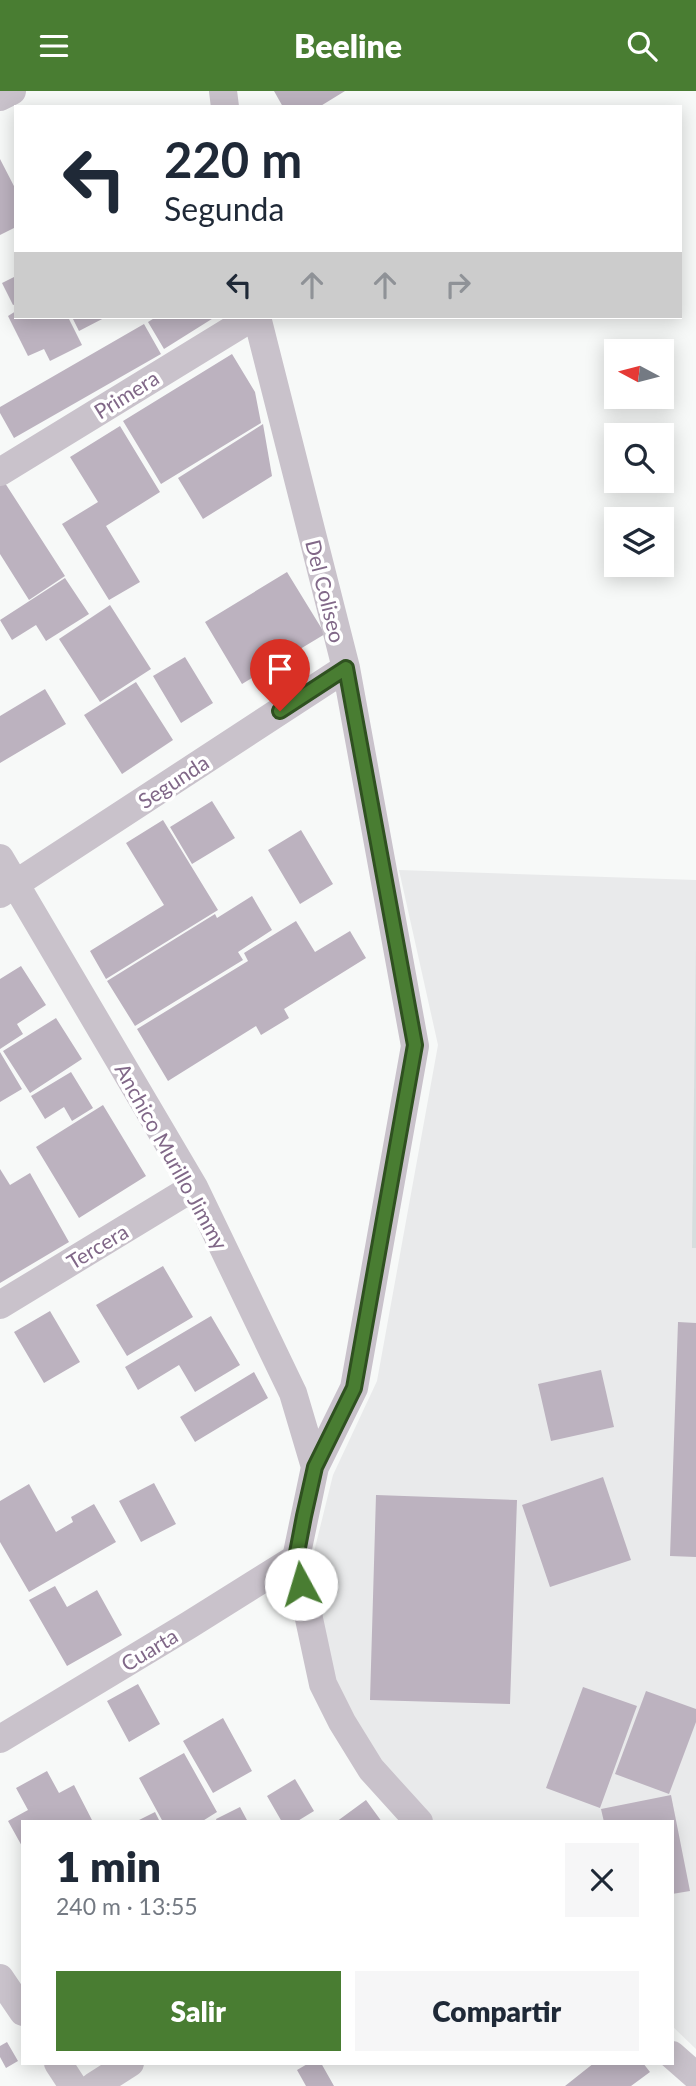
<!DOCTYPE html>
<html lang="es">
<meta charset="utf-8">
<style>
:root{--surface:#fff;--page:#f6f6f7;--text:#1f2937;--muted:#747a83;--accent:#497d32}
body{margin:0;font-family:Lato,sans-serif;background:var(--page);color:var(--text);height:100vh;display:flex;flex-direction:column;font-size:26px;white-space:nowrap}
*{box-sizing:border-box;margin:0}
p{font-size:23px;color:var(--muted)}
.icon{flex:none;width:38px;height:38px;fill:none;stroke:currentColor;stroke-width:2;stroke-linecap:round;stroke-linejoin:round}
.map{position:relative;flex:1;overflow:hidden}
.panel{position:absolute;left:21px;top:1729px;width:653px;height:245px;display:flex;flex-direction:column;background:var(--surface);border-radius:0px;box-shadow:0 4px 18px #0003}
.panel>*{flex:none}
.top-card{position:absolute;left:14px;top:14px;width:668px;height:214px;border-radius:0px;box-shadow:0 4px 18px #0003;background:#fff;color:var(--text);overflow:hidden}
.needle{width:46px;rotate:277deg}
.controls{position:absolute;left:604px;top:248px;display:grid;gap:14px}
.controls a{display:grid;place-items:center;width:70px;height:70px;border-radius:0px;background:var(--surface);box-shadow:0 4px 18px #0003;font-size:35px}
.pin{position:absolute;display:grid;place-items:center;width:60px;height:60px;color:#fff;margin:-72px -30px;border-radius:50% 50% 50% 0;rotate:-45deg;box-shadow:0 0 7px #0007}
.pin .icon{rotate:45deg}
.me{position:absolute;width:77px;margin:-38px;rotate:354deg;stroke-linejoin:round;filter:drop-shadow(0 0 5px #0008)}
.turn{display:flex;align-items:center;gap:24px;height:147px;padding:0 35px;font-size:32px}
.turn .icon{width:91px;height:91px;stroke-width:2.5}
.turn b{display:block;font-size:49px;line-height:60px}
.lanes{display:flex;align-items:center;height:66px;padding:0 35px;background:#0003;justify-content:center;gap:35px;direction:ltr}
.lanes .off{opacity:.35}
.round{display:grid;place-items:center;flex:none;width:74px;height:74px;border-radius:0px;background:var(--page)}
.headline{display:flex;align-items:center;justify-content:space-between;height:119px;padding:0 35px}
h1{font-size:42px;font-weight:800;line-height:52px}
.cta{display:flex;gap:14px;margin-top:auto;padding:14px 35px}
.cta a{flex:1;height:80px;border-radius:0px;background:var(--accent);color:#fff;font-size:28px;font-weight:800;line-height:80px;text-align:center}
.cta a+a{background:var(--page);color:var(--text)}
header{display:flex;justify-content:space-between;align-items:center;height:91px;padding:0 35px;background:var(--accent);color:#fff;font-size:32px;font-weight:800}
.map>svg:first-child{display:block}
.built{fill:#e9eaeb}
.green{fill:#d6dede}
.building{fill:#bcb2bf}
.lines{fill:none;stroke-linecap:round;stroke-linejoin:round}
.minor{stroke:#c9c2cb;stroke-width:28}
.route-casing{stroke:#2f5120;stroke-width:18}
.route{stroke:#497d32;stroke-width:12}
.labels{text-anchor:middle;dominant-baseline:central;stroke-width:7;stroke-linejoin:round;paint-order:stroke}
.street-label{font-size:21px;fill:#816888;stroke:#fff}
</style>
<header><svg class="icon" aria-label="menu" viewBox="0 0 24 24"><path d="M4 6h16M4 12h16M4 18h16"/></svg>Beeline<svg class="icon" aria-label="search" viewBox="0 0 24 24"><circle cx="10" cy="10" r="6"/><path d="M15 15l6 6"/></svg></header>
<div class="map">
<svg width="696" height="1995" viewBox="0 0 696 1995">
<rect width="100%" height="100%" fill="#f7f9f8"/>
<!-- built -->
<path class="built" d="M399,779L696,789V1958L672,1935V1731H428L346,1645L311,1473L333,1384L377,1290L438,954Z"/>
<!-- green -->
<path class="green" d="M696,853V1157H692Z"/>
<!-- building -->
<path class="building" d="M274,0H345L319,16H283Z
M0,68L16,99V136L0,144Z
M16,185V213L13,214L2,192Z
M16,220V226H68L82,254L50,270L44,258L28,265L8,225Z
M72,226H106L79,240Z
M156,226H215L164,258L148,231Z
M144,233L161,263L14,347L0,322V316Z
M232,263L255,301L261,332L161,393L123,330Z
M263,333L272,385L203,428L178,387Z
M120,335L160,401L106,435L140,491L109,509L62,433L98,411L70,366Z
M5,392L65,485L29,509L0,463V395Z
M287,481L325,543L242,593L205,531Z
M65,487L89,523L46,550L36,534L12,549L0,529Z
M110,514L151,578L100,611L59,548Z
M185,566L213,612L181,632L153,585Z
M136,591L173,649L122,683L84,624Z
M45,598L66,633L0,672V625Z
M212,710L235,747L192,773L170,736Z
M163,729L218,819L106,888L90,860L164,814L126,752Z
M301,739L333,793L300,813L268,759Z
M252,805L272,839L238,861L243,869L135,935L107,890L215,823L217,827Z
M296,830L315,861L350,840L366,867L284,918L289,927L261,944L256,935L168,990L137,938L248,870L244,862Z
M21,875L46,914L17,933L23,943L0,958V888Z
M56,927L82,968L30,1002L3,960Z
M0,961L22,998L0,1011Z
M71,981L93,1017L72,1030L64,1016L45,1028L31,1005Z
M103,1014L146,1085L79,1127L36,1056Z
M0,1078L10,1094L30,1082L69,1151L0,1192Z
M163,1175L193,1226L127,1265L96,1214Z
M50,1220L80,1271L44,1292L14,1241Z
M211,1225L240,1274L195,1301L179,1274L138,1299L125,1276Z
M678,1231L696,1232V1466L670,1465Z
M601,1279L614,1336L551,1350L538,1293Z
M254,1281L268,1307L195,1351L180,1326Z
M603,1386L631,1469L550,1496L522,1414Z
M154,1392L176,1433L141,1451L119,1410Z
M29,1393L56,1441L73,1431L71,1426L94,1413L116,1451L29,1501L0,1451V1410Z
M376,1404L517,1409L510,1613L370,1609Z
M55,1495L67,1516L97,1499L122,1544L67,1575L29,1509Z
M138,1593L160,1633L129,1651L107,1610Z
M583,1596L637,1615L600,1717L546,1697Z
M646,1600L696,1618V1631L669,1703L615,1683Z
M223,1627L252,1680L213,1702L183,1650Z
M184,1662L217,1721L201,1731H163L139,1687Z
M47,1680L59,1702L74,1694L93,1731H23V1757L8,1730L28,1719L16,1697Z
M295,1688L314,1720L296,1731H282L267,1705Z
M671,1704L690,1800L672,1803V1731H604L601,1718Z
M366,1709L382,1731H336Z
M240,1716L248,1731H217L216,1728Z
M155,1721L160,1731H135Z
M7,1951L18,1970L6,1977L0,1966V1955Z
M309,1972H321L334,1995H306L297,1979Z
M594,1972H643L650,1981L631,1995H565Z"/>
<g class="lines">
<!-- minor -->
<path class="minor" d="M223,0L225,16
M0,6L12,0
M257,226L346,577L415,955L354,1297L315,1376L296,1467L323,1593L342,1631L371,1678L419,1731
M0,381L253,226
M0,767L194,1096L293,1302L315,1376
M0,803L346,577
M0,1214L194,1096
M0,1648L189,1534L296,1467
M0,1887L23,1921
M672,1964L696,1985
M58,1972L73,1995
M94,1995L130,1972"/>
</g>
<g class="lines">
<!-- route casing -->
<g class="route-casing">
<path id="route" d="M280,620L346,577L415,954L354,1297L315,1376L304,1425L296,1467L301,1493"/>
</g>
<!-- route -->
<use href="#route" class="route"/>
</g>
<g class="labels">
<!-- street labels -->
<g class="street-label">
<text transform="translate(126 303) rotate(-32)">Primera</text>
<text transform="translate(326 500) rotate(76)">Del Coliseo</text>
<text transform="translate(173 690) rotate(-33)">Segunda</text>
<text transform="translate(172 1065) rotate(61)">Anchico Murillo Jimmy</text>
<text transform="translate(97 1155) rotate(-31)">Tercera</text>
<text transform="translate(149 1558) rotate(-31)">Cuarta</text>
</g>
</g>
</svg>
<div class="controls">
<a><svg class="needle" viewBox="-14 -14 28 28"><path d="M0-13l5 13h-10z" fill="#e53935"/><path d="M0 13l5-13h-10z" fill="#747a83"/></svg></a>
<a><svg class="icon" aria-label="search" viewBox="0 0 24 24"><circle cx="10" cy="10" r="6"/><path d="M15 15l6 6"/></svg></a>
<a><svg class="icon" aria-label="layers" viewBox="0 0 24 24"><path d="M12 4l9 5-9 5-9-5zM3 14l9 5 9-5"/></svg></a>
</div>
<div class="pin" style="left:280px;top:620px;background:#d93025"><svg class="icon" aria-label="arrive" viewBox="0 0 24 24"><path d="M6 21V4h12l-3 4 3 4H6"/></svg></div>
<svg class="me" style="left:301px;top:1493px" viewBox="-20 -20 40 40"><circle r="19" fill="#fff"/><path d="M0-13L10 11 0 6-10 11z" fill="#497d32"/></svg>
<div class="top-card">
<div class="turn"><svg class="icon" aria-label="left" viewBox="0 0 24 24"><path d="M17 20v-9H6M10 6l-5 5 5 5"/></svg><div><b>220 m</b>Segunda</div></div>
<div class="lanes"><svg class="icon" aria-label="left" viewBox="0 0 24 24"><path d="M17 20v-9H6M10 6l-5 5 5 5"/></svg><svg class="icon off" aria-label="ahead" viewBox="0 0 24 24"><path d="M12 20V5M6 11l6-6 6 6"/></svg><svg class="icon off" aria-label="ahead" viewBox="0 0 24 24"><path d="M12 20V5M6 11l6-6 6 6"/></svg><svg class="icon off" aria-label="right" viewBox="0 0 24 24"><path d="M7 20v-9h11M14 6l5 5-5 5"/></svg></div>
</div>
<section class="panel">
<div class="headline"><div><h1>1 min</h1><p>240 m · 13:55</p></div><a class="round"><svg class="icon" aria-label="close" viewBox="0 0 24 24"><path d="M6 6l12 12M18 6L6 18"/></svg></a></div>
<div class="cta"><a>Salir</a><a>Compartir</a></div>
</section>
</div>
